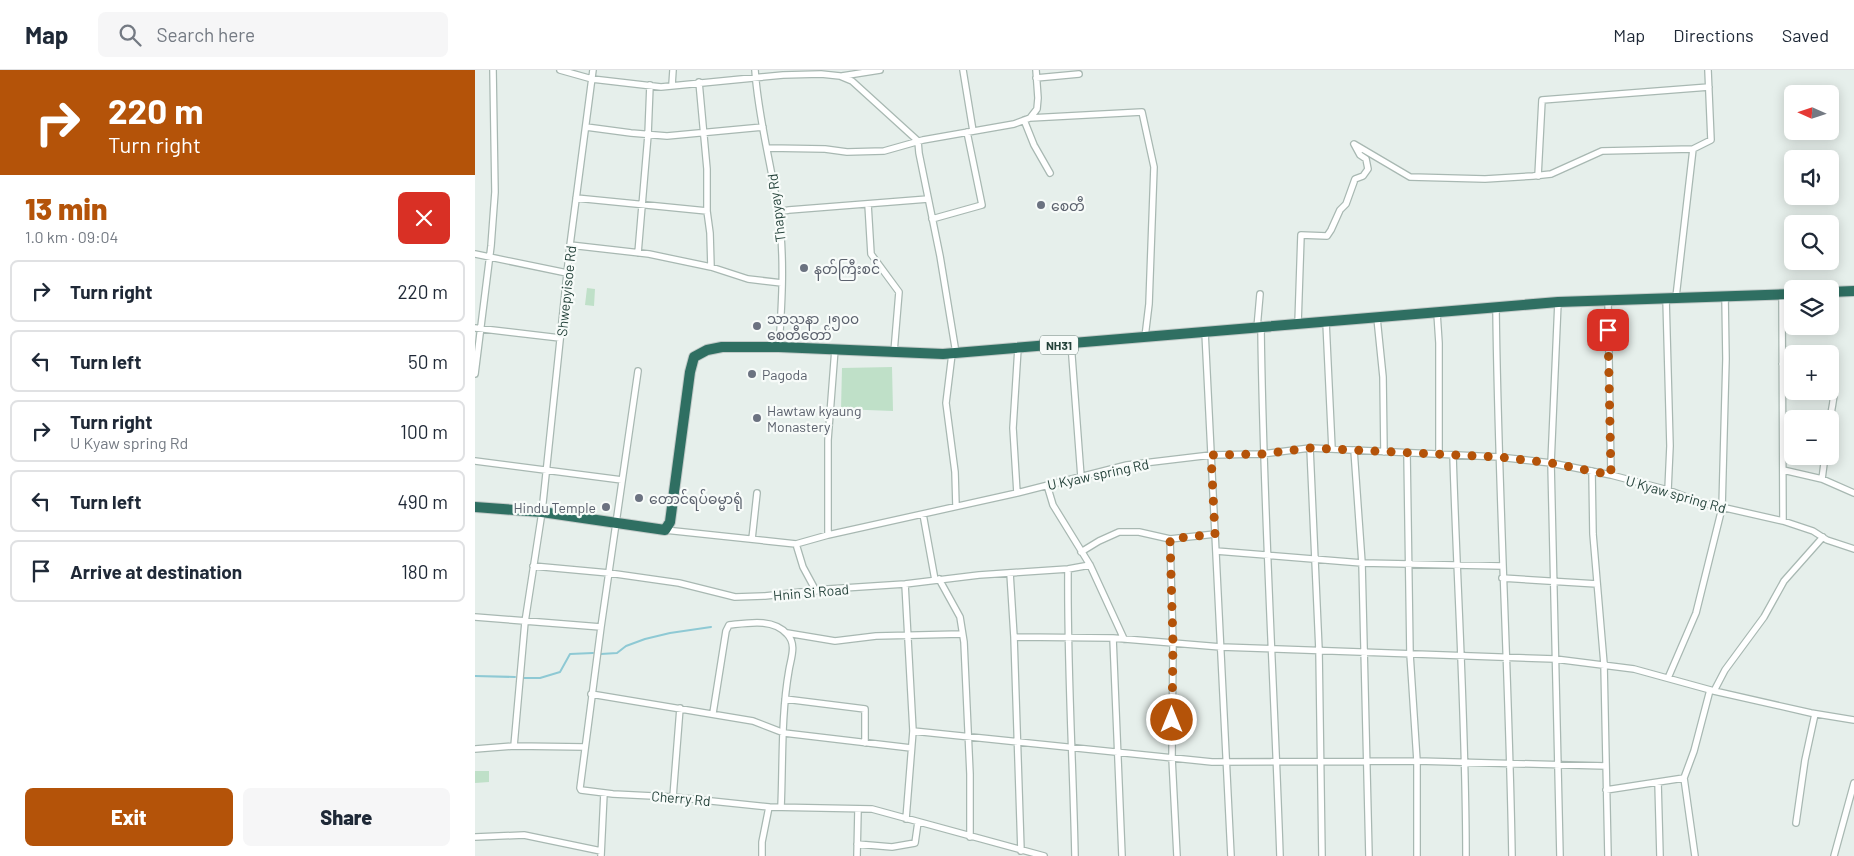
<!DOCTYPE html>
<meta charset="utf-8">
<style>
:root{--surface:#fff;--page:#f6f6f7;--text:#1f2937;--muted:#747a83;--line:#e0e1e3;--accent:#b45309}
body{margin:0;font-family:Barlow,"Noto Sans Myanmar",sans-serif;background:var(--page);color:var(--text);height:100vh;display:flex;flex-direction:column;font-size:19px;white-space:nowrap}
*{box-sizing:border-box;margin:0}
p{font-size:16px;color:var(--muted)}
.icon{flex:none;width:28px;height:28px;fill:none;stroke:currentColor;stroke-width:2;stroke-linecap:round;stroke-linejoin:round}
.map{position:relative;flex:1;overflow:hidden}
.side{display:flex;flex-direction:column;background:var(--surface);width:475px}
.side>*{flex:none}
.hud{background:#b45309;color:#fff;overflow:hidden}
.needle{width:32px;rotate:273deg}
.controls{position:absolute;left:1309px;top:15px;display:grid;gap:10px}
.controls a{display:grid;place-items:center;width:55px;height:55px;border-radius:8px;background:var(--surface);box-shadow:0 2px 12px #0003;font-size:25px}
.pin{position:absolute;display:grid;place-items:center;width:42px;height:42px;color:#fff;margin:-21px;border-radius:10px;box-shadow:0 2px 8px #0006}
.me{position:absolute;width:55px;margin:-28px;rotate:0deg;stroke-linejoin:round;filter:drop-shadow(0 0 4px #0008)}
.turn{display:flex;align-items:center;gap:18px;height:105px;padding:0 25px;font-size:22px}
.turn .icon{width:65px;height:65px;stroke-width:2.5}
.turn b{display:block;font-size:35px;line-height:42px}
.round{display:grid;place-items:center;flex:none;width:52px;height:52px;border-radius:8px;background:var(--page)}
.summary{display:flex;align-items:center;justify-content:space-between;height:85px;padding:0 25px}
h1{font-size:30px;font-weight:800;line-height:38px;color:var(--accent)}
.button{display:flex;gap:10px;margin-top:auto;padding:10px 25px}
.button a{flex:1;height:58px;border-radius:8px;background:var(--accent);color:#fff;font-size:20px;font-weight:800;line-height:58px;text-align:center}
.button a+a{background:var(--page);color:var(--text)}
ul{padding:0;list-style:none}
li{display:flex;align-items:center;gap:15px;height:62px;margin:0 10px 8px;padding:0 15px;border:2px solid var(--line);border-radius:8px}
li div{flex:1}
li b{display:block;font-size:19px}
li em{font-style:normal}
header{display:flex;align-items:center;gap:30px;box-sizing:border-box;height:70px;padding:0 25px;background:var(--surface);border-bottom:1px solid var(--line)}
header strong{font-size:24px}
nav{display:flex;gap:28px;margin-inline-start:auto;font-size:18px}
.search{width:350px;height:45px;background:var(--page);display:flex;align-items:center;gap:12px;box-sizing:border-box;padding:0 18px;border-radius:8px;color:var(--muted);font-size:19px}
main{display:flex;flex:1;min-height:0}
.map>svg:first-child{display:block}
.green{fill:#bfe0c8}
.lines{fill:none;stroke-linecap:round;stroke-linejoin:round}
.stream{stroke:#8ec9d4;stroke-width:2}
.street-casing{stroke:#a8b8b2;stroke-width:8}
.highway-casing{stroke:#c2cac8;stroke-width:12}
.street{stroke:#fff;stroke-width:5.5}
.highway{stroke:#2f6f62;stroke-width:10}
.route{stroke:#b45309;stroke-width:9;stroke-dasharray:0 16.2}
.worship-dot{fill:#6b7280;stroke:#f7fbf9;stroke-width:2}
.labels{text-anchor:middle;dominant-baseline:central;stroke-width:4.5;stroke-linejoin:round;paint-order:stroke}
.shield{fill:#f7fbf9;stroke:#637a73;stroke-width:1}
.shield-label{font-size:12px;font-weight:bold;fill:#24423a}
.worship-label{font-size:14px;fill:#5b616d;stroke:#f7fbf9;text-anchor:start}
.street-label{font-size:14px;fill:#24423a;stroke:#f7fbf9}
</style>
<header>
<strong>Map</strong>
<div class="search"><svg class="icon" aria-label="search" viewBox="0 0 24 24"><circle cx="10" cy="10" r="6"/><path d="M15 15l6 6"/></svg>Search here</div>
<nav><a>Map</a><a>Directions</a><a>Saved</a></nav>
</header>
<main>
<section class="side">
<div class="hud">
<div class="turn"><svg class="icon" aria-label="right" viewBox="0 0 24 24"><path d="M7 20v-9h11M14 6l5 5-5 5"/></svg><div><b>220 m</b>Turn right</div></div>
</div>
<div class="summary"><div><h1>13 min</h1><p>1.0 km · 09:04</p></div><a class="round" style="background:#d93025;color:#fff"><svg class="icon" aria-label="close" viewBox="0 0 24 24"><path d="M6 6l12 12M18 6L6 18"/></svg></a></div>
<ul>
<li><svg class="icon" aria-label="right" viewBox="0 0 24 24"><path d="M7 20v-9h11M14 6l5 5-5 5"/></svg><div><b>Turn right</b></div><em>220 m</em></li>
<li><svg class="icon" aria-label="left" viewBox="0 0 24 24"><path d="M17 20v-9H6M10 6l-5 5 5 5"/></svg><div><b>Turn left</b></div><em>50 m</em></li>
<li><svg class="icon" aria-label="right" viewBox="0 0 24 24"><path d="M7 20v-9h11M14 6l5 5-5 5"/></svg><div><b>Turn right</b><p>U Kyaw spring Rd</p></div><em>100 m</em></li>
<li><svg class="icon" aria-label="left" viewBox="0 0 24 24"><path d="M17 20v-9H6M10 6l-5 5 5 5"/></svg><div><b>Turn left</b></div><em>490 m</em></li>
<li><svg class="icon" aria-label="arrive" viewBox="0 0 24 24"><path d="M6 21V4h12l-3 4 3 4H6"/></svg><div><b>Arrive at destination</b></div><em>180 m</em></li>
</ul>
<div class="button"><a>Exit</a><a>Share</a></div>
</section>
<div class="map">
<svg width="1379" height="786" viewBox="0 0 1379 786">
<rect width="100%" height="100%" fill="#e6efeb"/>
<!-- green -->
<path class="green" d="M112,218L120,219L119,236L110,235Z
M417,297L418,341L366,339L367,298Z
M0,701H14V712L0,713Z"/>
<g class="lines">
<!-- stream -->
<path class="stream" d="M126,584L142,583L151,576L170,569L195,563L236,557
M0,606L40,607
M49,608H65L85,602L95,584L118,583"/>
<!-- street casing -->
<g class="street-casing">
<path id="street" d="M85,0L117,9L186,17L308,5L346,4L365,6L377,11L443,71L444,83L465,186L481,283
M280,0C283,47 296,93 303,140C310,185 307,232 304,277
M488,0L498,61
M367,6L405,0
M561,8L604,4
M224,12L232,99V141L235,163L236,197
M197,15L198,0
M555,48L667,42L679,97L674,234L670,267
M549,50L559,75L575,103
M111,57L156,63L192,66L288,57
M293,78L350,79L372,82L409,81L448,70L539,54L555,48L562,39L563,28L561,0
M1218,79L1236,70L1233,0
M1063,106L1067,30L1234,17
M101,128L232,141
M393,134L396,184L424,222L419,282
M303,142L314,140L453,129
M457,149L507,135L492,62
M95,175L174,184L236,197L273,209L307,213
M163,183L173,65L175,15
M0,184L92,203
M1307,224L1308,451
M1191,228L1195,376L1193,420
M1133,230L1136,405
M1083,232L1076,393L1085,786
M1021,238C1023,421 1034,603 1037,786
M962,243L964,273V384
M902,248L908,307L909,382
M851,252L857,379
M823,254L826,165L852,166L856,160L865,140L871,134L880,109L888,106L893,99L891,89L885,85L879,74L935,107L1010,109L1058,106L1076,104L1127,81L1218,79L1201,227
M0,258L85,268
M782,258L785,224
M786,258C788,434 799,610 805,786
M730,262L756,786
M596,273L606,407
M477,284L471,333L480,402L481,436
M1307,294H1318
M1355,297C1365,304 1357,337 1355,349
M163,301L126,557L105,718L106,720L138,724L198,727L294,737L397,739L569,786
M0,304L16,176L20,122L18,0
M835,378L844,580L847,786
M879,380L887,493L894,786
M932,383L935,584L942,691L1131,696
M978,385C982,519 991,652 991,786
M0,391L147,410
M1308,400L1347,409L1379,423
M1117,401L1118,464L1129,594L1133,786
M1347,409L1350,386
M572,415L578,435L615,495L649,569
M542,423L538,358L543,278
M448,444L460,510
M190,460L321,474L353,465L542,423L652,395L736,385L787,384L835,378L1024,387L1076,393L1136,405L1193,420L1224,432L1308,451L1338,461L1352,470L1379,479
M353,465V370L360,279
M277,469L282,423
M695,469L698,573L697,688L702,786
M321,474L328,497L341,521
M741,481L887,493L1027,496
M606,482L624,471L644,462H664L695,469L740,464
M58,496L134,503L204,513L260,527L290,526L353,519L430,514L504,505L593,499L615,495
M593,499C592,595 598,690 600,786
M535,503L539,567L546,781
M1027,508L1122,514
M464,509L485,547L489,572L495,704V767
M430,514L438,661L431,749
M0,547L126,557
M312,563L360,571L401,566L487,564
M539,567L638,568L746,577L1080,589L1159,599L1239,621L1336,643L1379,650
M638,568L647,786
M1193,608L1221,543L1247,438L1251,289L1250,226
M1239,621L1250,600L1289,547L1309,511L1348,467
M116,624L278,651L309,663L436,678
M310,629L390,639V673
M238,643L251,561L254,555C273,553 298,548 312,564C322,574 316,588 314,600C306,645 308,692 306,737
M438,661L737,692L942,691V786
M39,676L50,552L67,442L95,175L118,0
M0,679L39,676L110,677
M1183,712L1185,786
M1131,720L1209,708
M198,727L205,638
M1321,753L1330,690L1340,644
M0,767L49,765L126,781
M382,774L417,777L440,773L443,752
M126,786L129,723
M287,786V772L294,737
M382,786L383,740
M1220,786L1209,708L1219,681L1235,620
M1359,786L1379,713"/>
</g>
<!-- highway casing -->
<g class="highway-casing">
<path id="highway" d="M1355,222L1379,221
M0,437L67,442L190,460L195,452L215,302L219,287L232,280L247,277H304L468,284L1083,232L1318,224"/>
</g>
<!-- street -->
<use href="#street" class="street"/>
<!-- highway -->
<use href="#highway" class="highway"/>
</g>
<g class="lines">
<!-- route -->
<path class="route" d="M697,650L698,573L695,469L740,464L736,385L787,384L835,378L1024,387L1076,393L1136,405L1133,260"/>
</g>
<!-- markers -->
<g class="worship-dot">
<circle cx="566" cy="135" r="5"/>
<circle cx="329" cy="198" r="5"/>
<circle cx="282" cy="256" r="5"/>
<circle cx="277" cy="304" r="5"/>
<circle cx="282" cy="348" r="5"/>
<circle cx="164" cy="428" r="5"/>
<circle cx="131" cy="437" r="5"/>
</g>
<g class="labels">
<!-- shield labels -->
<rect class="shield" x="565" y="265.5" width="38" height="19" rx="4"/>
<g class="shield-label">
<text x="584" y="275">NH31</text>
</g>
<!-- worship labels -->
<g class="worship-label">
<text x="576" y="135">စေတီ</text>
<text x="339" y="198">နတ်ကြီးစင်</text>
<text x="292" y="248">သာသနာ ၂၅၀၀<tspan x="292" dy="16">စေတီတော်</tspan></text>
<text x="287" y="304">Pagoda</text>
<text x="292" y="340">Hawtaw kyaung<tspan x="292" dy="16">Monastery</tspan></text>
<text x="174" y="428">တောင်ရပ်ဓမ္မာရုံ</text>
<text x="121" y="437" text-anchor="end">Hindu Temple</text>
</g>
<!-- street labels -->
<g class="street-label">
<text transform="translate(301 138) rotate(-97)">Thapyay Rd</text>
<text transform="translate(91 221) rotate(-84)">Shwepyisoe Rd</text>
<text transform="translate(623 404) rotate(-12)">U Kyaw spring Rd</text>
<text transform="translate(1201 424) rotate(16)">U Kyaw spring Rd</text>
<text transform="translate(336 522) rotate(-5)">Hnin Si Road</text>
<text transform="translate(206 728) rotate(5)">Cherry Rd</text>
</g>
</g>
</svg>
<div class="controls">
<a><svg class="needle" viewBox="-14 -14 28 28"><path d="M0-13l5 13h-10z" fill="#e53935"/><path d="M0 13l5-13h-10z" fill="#747a83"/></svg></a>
<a><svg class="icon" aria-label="sound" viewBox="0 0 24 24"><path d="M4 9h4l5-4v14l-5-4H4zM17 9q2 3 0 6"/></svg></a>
<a><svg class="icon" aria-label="search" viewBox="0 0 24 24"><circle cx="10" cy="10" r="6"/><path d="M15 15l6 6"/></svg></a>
<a><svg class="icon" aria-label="layers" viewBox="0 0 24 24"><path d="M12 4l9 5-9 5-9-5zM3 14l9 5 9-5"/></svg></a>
<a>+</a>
<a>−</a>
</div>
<div class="pin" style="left:1133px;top:260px;background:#d93025"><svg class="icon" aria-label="arrive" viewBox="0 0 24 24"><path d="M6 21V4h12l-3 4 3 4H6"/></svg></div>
<svg class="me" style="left:697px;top:650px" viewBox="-20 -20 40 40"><circle r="17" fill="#b45309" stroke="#fff" stroke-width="3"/><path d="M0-11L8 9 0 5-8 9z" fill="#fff"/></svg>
</div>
</main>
